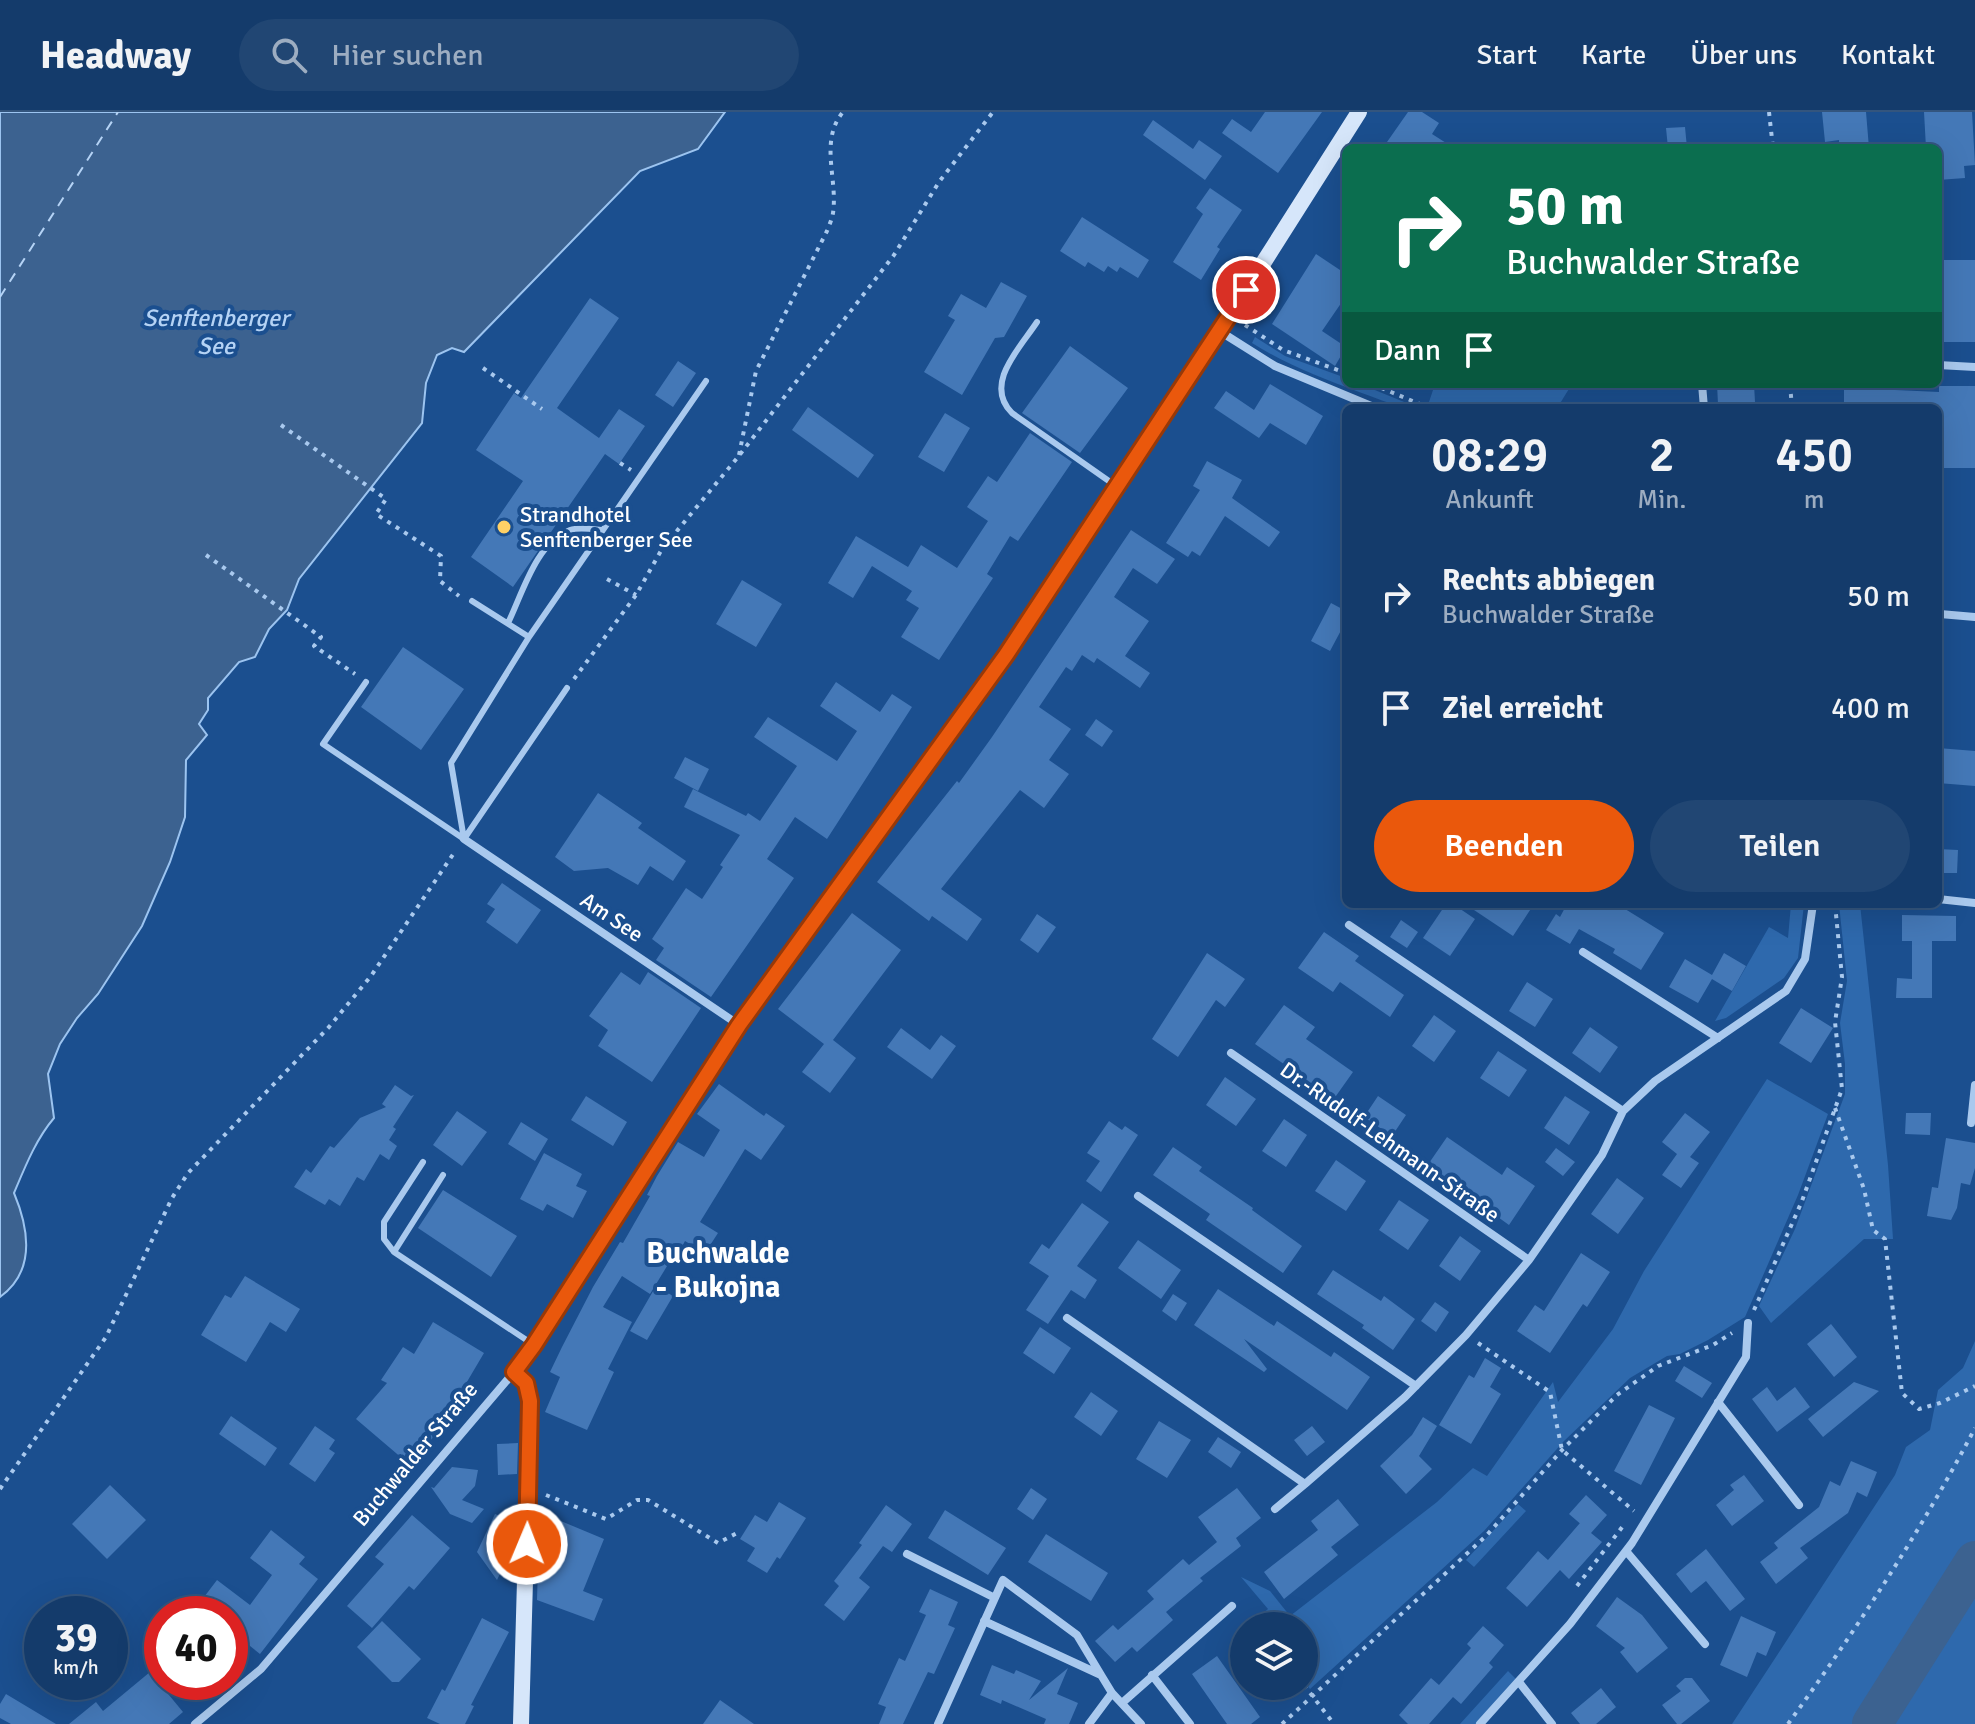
<!DOCTYPE html>
<html lang="de">
<meta charset="utf-8">
<style>
:root{--surface:#143b6b;--page:#214673;--text:#f1f3f6;--muted:#9dadc1;--line:#33557e;--accent:#ea580c}
body{margin:0;font-family:Signika,sans-serif;background:var(--page);color:var(--text);height:100vh;display:flex;flex-direction:column;font-size:30px;white-space:nowrap}
*{box-sizing:border-box;margin:0}
p{font-size:26px;color:var(--muted)}
.icon{flex:none;width:44px;height:44px;fill:none;stroke:currentColor;stroke-width:2;stroke-linecap:round;stroke-linejoin:round}
.map{position:relative;flex:1;overflow:hidden}
.panel{position:absolute;left:1342px;top:292px;width:600px;height:504px;display:flex;flex-direction:column;background:var(--surface);border-radius:12px;box-shadow:0 8px 32px #0002,0 0 0 2px var(--line)}
.panel>*{flex:none}
.guide{position:absolute;left:1342px;top:32px;width:600px;height:244px;border-radius:12px;box-shadow:0 8px 32px #0002,0 0 0 2px var(--line);background:#0b6e4f;color:#fff;overflow:hidden}
.buttons{position:absolute;left:1230px;top:1500px;display:grid;gap:16px}
.buttons a{display:grid;place-items:center;width:88px;height:88px;border-radius:50%;background:var(--surface);box-shadow:0 8px 32px #0002,0 0 0 2px var(--line);font-size:40px}
.speed{position:absolute;left:24px;top:1484px;display:flex;gap:16px;font-size:40px;font-weight:700;text-align:center}
.speed>*{display:grid;place-content:center;width:104px;height:104px;border-radius:50%;background:var(--surface);box-shadow:0 8px 32px #0002,0 0 0 2px var(--line);line-height:1}
.speed small{font-size:20px;font-weight:400}
.speed .limit{border:12px solid #d22;background:#fff;color:#111}
.pin{position:absolute;display:grid;place-items:center;width:68px;height:68px;color:#fff;margin:-34px;border:4px solid #fff;border-radius:50%;box-shadow:0 2px 8px #0007}
.me{position:absolute;width:88px;margin:-44px;rotate:1deg;stroke-linejoin:round;filter:drop-shadow(0 0 6px #0008)}
.turn{display:flex;align-items:center;gap:28px;height:168px;padding:0 32px;font-size:36px}
.turn .icon{width:104px;height:104px;stroke-width:2.5}
.turn b{display:block;font-size:56px;line-height:68px}
.then{display:flex;align-items:center;height:76px;padding:0 32px;background:#0003;gap:16px;font-size:30px}
.eta{display:flex;justify-content:space-evenly;align-items:center;height:136px;text-align:center}
.eta b{font-size:48px;font-weight:600;line-height:56px}
.primary-button{display:flex;gap:16px;margin-top:auto;padding:16px 32px}
.primary-button a{flex:1;height:92px;border-radius:48px;background:var(--accent);color:#fff;font-size:32px;font-weight:600;line-height:92px;text-align:center}
.primary-button a+a{background:var(--page);color:var(--text)}
ul{padding:0;list-style:none}
li{display:flex;align-items:center;gap:24px;height:112px;padding:0 32px}
li div{flex:1}
li b{display:block;font-size:30px}
li em{font-style:normal}
header{display:flex;align-items:center;gap:48px;box-sizing:border-box;height:112px;padding:0 40px;background:var(--surface);border-bottom:2px solid var(--line)}
header strong{font-size:38px}
nav{display:flex;gap:44px;margin-inline-start:auto;font-size:28px}
.search{width:560px;height:72px;background:var(--page);display:flex;align-items:center;gap:20px;box-sizing:border-box;padding:0 28px;border-radius:44px;color:var(--muted);font-size:30px}
.map>svg:first-child{display:block}
.green{fill:#2e69ad}
.water{fill:#3c6290;stroke:#9cc4f0;stroke-width:2}
.lines{fill:none;stroke-linecap:round;stroke-linejoin:round}
.river{stroke:#3c6290;stroke-width:40}
.ferry{stroke:#b5d3f5;stroke-width:2;stroke-dasharray:10 8;stroke-linecap:butt}
.building{fill:#4478b7}
.path{stroke:#a9c9ee;stroke-width:4;stroke-dasharray:4 6;stroke-linecap:butt}
.lane{stroke:#a9c9ee;stroke-width:6}
.street{stroke:#a9c9ee;stroke-width:8}
.secondary{stroke:#d6e6fa;stroke-width:16}
.route-casing{stroke:#983908;stroke-width:20}
.route{stroke:#ea580c;stroke-width:14}
.poi-dot{fill:#ffd166;stroke:#1b4f8f;stroke-width:3}
.labels{text-anchor:middle;dominant-baseline:central;stroke-width:8;stroke-linejoin:round;paint-order:stroke}
.poi-label{font-size:22px;fill:#fff;stroke:#1b4f8f;text-anchor:start}
.street-label{font-size:22px;fill:#fff;stroke:#1b4f8f}
.water-label{font-size:24px;font-style:italic;fill:#b5d3f5;stroke:#1b4f8f}
.district-label{font-size:30px;font-weight:bold;fill:#fff;stroke:#1b4f8f}
</style>
<header>
<strong>Headway</strong>
<div class="search"><svg class="icon" aria-label="search" viewBox="0 0 24 24"><circle cx="10" cy="10" r="6"/><path d="M15 15l6 6"/></svg>Hier suchen</div>
<nav><a>Start</a><a>Karte</a><a>Über uns</a><a>Kontakt</a></nav>
</header>
<div class="map">
<svg width="1975" height="1612" viewBox="0 0 1975 1612">
<rect width="100%" height="100%" fill="#1b4f8f"/>
<!-- green -->
<path class="green" d="M1255,225L1285,244L1346,266V272H1360L1419,296C1397,296 1380,287 1359,280C1321,266 1287,253 1252,231Z
M1435,272H1572L1559,293L1564,296H1442L1429,290Z
M1791,792H1804L1798,846L1784,866L1726,906L1715,909L1769,815L1788,826Z
M1839,792H1860L1888,1053L1893,1127H1864L1771,1211L1759,1194L1795,1117L1845,982V952L1840,911L1847,869Z
M1767,967L1828,1002L1798,1083L1745,1205L1708,1228L1680,1242L1667,1244L1630,1266L1564,1329L1484,1419L1310,1577L1304,1569V1514H1264L1258,1506L1268,1497L1241,1465L1270,1479L1290,1504L1437,1390L1473,1356L1487,1364L1553,1270L1558,1290L1613,1217L1644,1159Z
M1975,1229V1612H1732L1895,1363L1906,1335L1930,1318L1938,1278L1963,1256Z
M1518,1392L1526,1399L1474,1455L1466,1448Z
M1508,1559L1519,1570L1480,1612H1460Z"/>
<!-- water -->
<path class="water" d="M0,0H725L698,37L640,59L464,240L452,236L437,243L426,271L422,311L299,467L287,498L269,517L255,545L239,550L208,586V598L199,612L207,623L186,648L185,705L170,750L142,814L98,882L77,906L60,932L48,962L54,1006C36,1027 25,1055 14,1081C29,1117 36,1159 0,1185Z"/>
<g class="lines">
<!-- river -->
<path class="river" d="M1872,1612L1975,1449"/>
<!-- ferry -->
<path class="ferry" d="M0,185L118,0"/>
</g>
<!-- building -->
<path class="building" d="M1265,0H1322L1278,61L1222,21L1232,7L1251,20Z
M1408,0H1422L1439,11L1432,22L1454,36H1397L1387,30Z
M1822,0H1866L1869,36H1839V28L1825,30Z
M1924,0H1972L1975,53L1964,54L1965,66L1938,68V36H1926Z
M1153,8L1193,37L1199,28L1222,44L1205,68L1143,23Z
M1685,15L1687,36H1668L1666,16Z
M1210,76L1242,98L1217,135L1220,137L1201,168L1173,150L1203,102L1196,96Z
M1082,105L1149,148L1138,166L1120,155L1117,160L1108,154L1104,160L1088,150L1085,155L1060,139Z
M1316,142L1346,162V184L1322,219L1346,235L1335,254L1272,212Z
M1938,148H1975V230H1943V176H1938Z
M1001,170L1027,184L1004,225L995,226L962,283L924,260L955,208L948,204L961,182L986,196Z
M590,186L619,206L557,296L599,326L619,297L645,314L619,352L605,342L513,475L471,445L523,369L476,338L514,281L521,286Z
M1070,234L1128,276L1080,341L1022,301Z
M678,249L696,261L673,295L655,283Z
M1270,272L1323,304L1306,333L1270,311L1259,326L1214,296L1226,279L1254,298Z
M1717,272H1754L1755,290L1718,292Z
M1895,272V278L1939,280V274H1975V356H1939V296H1844V273Z
M808,295L874,343L858,366L792,318Z
M945,301L970,316L944,360L918,345Z
M1030,321L1072,350L1018,429L1010,424L987,462L993,466L939,548L901,525L919,496L906,488L912,479L872,454L853,486L828,471L856,424L908,455L921,433L957,456L988,409L967,395L988,364L997,370Z
M1207,349L1242,368L1232,386L1280,420L1269,435L1225,404L1200,444L1192,439L1188,445L1166,431L1200,378L1193,374Z
M1131,418L1175,447L1157,472L1133,456L1114,485L1149,509L1125,544L1150,561L1140,576L1097,546L1094,551L1082,543L1072,559L1066,555L1039,595L1071,617L1049,648L1069,662L1044,696L1020,678L941,777L982,807L967,829L932,804L929,809L877,770L957,669L959,671L992,625Z
M742,468L782,492L756,535L716,512Z
M1331,491L1346,499V509L1330,539L1311,529Z
M403,535L464,577L421,638L361,595Z
M836,570L880,600L892,582L912,595L827,727L795,705L767,747L794,766L711,885L656,848L664,836L652,827L686,776L702,787L723,755L720,753L740,723L684,695L693,677L746,704L748,701L760,709L797,654L754,625L768,605L837,649L857,619L820,594Z
M1096,607L1113,619L1102,635L1085,623Z
M1938,636L1975,639V674L1938,671Z
M685,645L709,657L698,679L674,666Z
M598,681L642,711L638,716L686,749L673,769L650,754L638,773L608,756L574,759L555,745Z
M1938,737L1958,738L1957,761H1938Z
M502,771L541,798L517,832L486,810L495,797L487,792Z
M1446,792H1453L1475,807L1450,844L1423,826Z
M1465,792H1534L1513,824Z
M1567,792H1617L1664,821L1641,858L1613,841L1615,837L1579,817L1570,832L1546,818L1556,802L1560,805Z
M852,801L901,838L833,928L856,946L830,981L802,960L824,932L778,897Z
M1037,802L1056,815L1038,841L1020,828Z
M1902,803L1956,804V829H1932V886H1896L1897,866L1912,867V829H1902Z
M1401,808L1418,820L1407,836L1390,825Z
M1324,820L1359,844L1355,849L1404,883L1390,905L1340,870L1333,880L1298,856Z
M1207,841L1245,867L1225,895L1216,888L1178,945L1152,927Z
M1724,841L1746,854L1732,879L1712,867L1698,891L1669,875L1685,847L1712,863Z
M621,860L640,873L648,860L701,896L652,970L598,934L608,918L589,904Z
M1527,870L1553,887L1535,915L1509,899Z
M1284,893L1315,915L1306,927L1353,960L1331,991L1304,972L1307,968L1255,932Z
M1801,896L1833,916L1811,951L1779,931Z
M1434,903L1456,919L1434,950L1412,934Z
M1590,915L1618,935L1600,961L1572,941Z
M901,916L930,938L941,923L956,934L932,967L887,935Z
M1498,939L1527,958L1509,985L1480,966Z
M1225,965L1256,987L1236,1014L1206,993Z
M719,972L764,1004L766,1001L785,1014L761,1048L745,1037L700,1110L718,1121L705,1141L685,1129L678,1142L675,1141L650,1182L622,1164L603,1195L632,1210L608,1257L614,1260L587,1318L545,1300L560,1265L550,1260L562,1235L593,1175L620,1130L623,1131L650,1084L647,1083L657,1064L678,1030L704,1045L720,1018L697,1002Z
M395,973L411,984L414,983L393,1015L396,1017L389,1028L397,1034L389,1048L380,1042L364,1069L357,1065L340,1094L329,1087L325,1093L294,1075L306,1057L311,1061L330,1034L334,1036L360,1006L386,995L382,992Z
M586,984L627,1010L613,1034L571,1008Z
M1378,984L1406,1003L1392,1024L1364,1005Z
M1565,984L1590,1000L1569,1033L1544,1016Z
M457,999L487,1020L462,1054L433,1033Z
M1685,1001L1710,1020L1690,1045L1699,1051L1681,1076L1662,1063L1677,1042L1662,1030Z
M1906,1001H1931L1930,1023L1905,1022Z
M1284,1007L1307,1023L1286,1055L1262,1039Z
M1109,1009L1122,1018L1125,1014L1138,1023L1101,1080L1086,1069L1100,1049L1087,1041Z
M521,1010L548,1027L535,1049L508,1032Z
M1447,1025L1502,1063L1507,1055L1535,1074L1509,1113L1427,1054Z
M1946,1026L1975,1031V1056L1970,1073L1961,1071L1957,1096L1951,1108L1927,1104L1932,1075L1938,1076Z
M1173,1035L1202,1055L1199,1059L1253,1096L1252,1098L1302,1134L1283,1161L1206,1108L1210,1102L1153,1063Z
M1556,1036L1575,1050L1563,1064L1545,1050Z
M544,1041L582,1062L576,1074L587,1079L573,1106L547,1092L543,1099L520,1087Z
M1336,1048L1366,1069L1346,1099L1315,1079Z
M1617,1066L1644,1086L1618,1122L1591,1102Z
M443,1078L517,1124L491,1165L418,1116Z
M1399,1088L1429,1108L1408,1138L1379,1118Z
M1082,1091L1109,1110L1077,1154L1097,1168L1085,1187L1071,1178L1048,1212L1026,1198L1049,1164L1029,1151L1042,1132L1049,1137Z
M1460,1124L1481,1139L1460,1169L1439,1154Z
M1138,1128L1181,1158L1161,1187L1118,1156Z
M1581,1141L1610,1160L1587,1195L1583,1192L1550,1241L1517,1219L1535,1193L1544,1199Z
M1333,1158L1381,1189L1384,1184L1415,1207L1393,1238L1362,1216L1364,1213L1317,1182Z
M245,1164L300,1197L286,1220L270,1210L246,1250L201,1223L225,1183L231,1186Z
M656,1174L673,1184L647,1228L630,1219Z
M1218,1177L1274,1214L1277,1209L1331,1245L1334,1240L1370,1265L1347,1298L1244,1227L1267,1257L1264,1260L1194,1213Z
M1173,1182L1187,1191L1176,1209L1162,1199Z
M1435,1190L1449,1200L1436,1220L1421,1209Z
M433,1210L484,1241L458,1285L467,1291L451,1314L445,1311L410,1353L356,1307L387,1271L381,1268L403,1235L414,1242Z
M1831,1212L1857,1245L1834,1265L1807,1232Z
M1040,1215L1071,1236L1054,1262L1023,1241Z
M1485,1246L1501,1256L1490,1275L1501,1282L1471,1332L1439,1313L1469,1263L1474,1266Z
M1684,1254L1712,1271L1702,1286L1675,1269Z
M1854,1270L1879,1279L1823,1325L1808,1307Z
M1767,1275L1777,1289L1795,1275L1810,1295L1777,1320L1752,1287Z
M1091,1280L1118,1299L1101,1324L1074,1305Z
M1649,1293L1675,1306L1641,1373L1614,1359Z
M231,1304L277,1336L265,1354L219,1322Z
M1423,1305L1437,1314L1419,1344L1432,1357L1406,1382L1380,1354L1412,1323Z
M1159,1309L1191,1328L1167,1366L1136,1347Z
M315,1314L335,1328L329,1337L335,1341L315,1370L289,1352Z
M1312,1314L1325,1330L1307,1344L1294,1328Z
M1218,1325L1241,1340L1231,1356L1208,1340Z
M518,1331L517,1362L498,1363L497,1332Z
M1851,1349L1877,1360L1867,1385L1857,1380L1848,1401L1800,1436L1808,1446L1776,1472L1760,1450L1778,1436L1774,1431L1819,1395L1830,1369L1840,1374Z
M452,1355L478,1358L475,1374L462,1388L484,1397L472,1411L450,1402L431,1375L434,1376Z
M1744,1363L1764,1389L1732,1414L1716,1393L1734,1378L1730,1373Z
M110,1373L146,1408L107,1447L72,1412Z
M1031,1376L1047,1387L1033,1408L1017,1397Z
M1237,1376L1261,1406L1236,1426L1241,1434L1200,1466L1203,1469L1166,1500L1173,1508L1137,1540L1132,1535L1115,1550L1095,1529L1113,1513L1118,1518L1154,1487L1147,1479L1183,1447L1189,1453L1217,1430L1198,1405Z
M1586,1383L1607,1403L1591,1421L1602,1430L1569,1467L1560,1458L1527,1495L1506,1476L1538,1439L1548,1448L1580,1411L1583,1414L1569,1402Z
M1338,1387L1359,1413L1331,1435L1338,1443L1284,1487L1264,1460L1318,1418L1311,1409Z
M779,1390L806,1406L780,1447L777,1445L767,1461L747,1449L755,1436L740,1427L755,1403L767,1410Z
M886,1393L912,1412L892,1440L883,1434L859,1466L870,1475L844,1509L824,1493L839,1474L834,1469L862,1433L859,1431Z
M945,1398L1006,1436L988,1463L928,1426Z
M495,1402L516,1410L515,1431L497,1468L477,1440Z
M412,1403L450,1436L414,1478L409,1474L372,1516L347,1494L384,1452L375,1445Z
M556,1407L604,1427L583,1479L603,1487L594,1509L537,1488L539,1420L549,1424Z
M271,1418L305,1445L299,1452L318,1467L260,1542L230,1518V1502H209L198,1493L217,1468L250,1493L272,1463L250,1446Z
M1046,1422L1108,1461L1091,1489L1028,1450Z
M1706,1437L1745,1487L1730,1499L1706,1469L1691,1481L1676,1462Z
M930,1477L958,1490L948,1513L955,1516L934,1562L928,1560L903,1612H879L886,1595L878,1592L899,1546L905,1549L926,1503L919,1500Z
M1617,1485L1642,1503L1668,1536L1637,1561L1620,1540L1625,1536L1596,1514Z
M1741,1504L1776,1520L1766,1544L1757,1540L1747,1565L1720,1553Z
M482,1506L509,1520L471,1593L474,1594L465,1612H440L427,1606L442,1577L445,1579Z
M382,1509L421,1547L399,1570H392L357,1535Z
M1483,1514L1504,1533L1489,1551L1493,1555L1461,1592L1453,1585L1429,1612H1408L1399,1603L1431,1566L1439,1573L1471,1536L1467,1532Z
M1217,1544L1260,1605L1251,1612H1227L1192,1562Z
M992,1553L1014,1562L1016,1558L1041,1569L1029,1588L1068,1556L1057,1582L1078,1591L1069,1612H1044L1046,1607L1002,1588L1001,1592L980,1583Z
M150,1560L183,1600L169,1612H69L96,1590L103,1599Z
M1685,1566H1692L1710,1589L1681,1612H1677L1662,1593L1681,1579L1676,1574Z
M1601,1576L1616,1595L1596,1612H1580L1571,1601Z
M6,1582L56,1612H11L0,1606V1592Z
M720,1588L754,1612H703Z"/>
<g class="lines">
<!-- path -->
<path class="path" d="M1769,0L1773,36
M1245,213L1283,238L1346,261
M483,256L542,297
M1372,272L1429,296
M1790,272L1792,296
M281,313L386,387L376,402L441,444L440,469L459,484
M739,343L756,259L827,119C829,114 832,107 833,101C838,67 819,29 843,0
M620,351L631,358
M206,443L321,525L314,534L355,562
M607,467L636,483
M574,567L636,483L662,437L738,345L894,143L939,70L993,0
M1835,996L1864,1077L1873,1118L1885,1127L1902,1281L1919,1297L1940,1291L1975,1274
M1754,1198L1802,1089L1842,977L1835,910L1842,865L1835,792
M1478,1231L1550,1280L1562,1338L1634,1399
M0,1377L106,1225L172,1086L188,1061L329,915L371,864L456,738
M546,1383L606,1407L637,1388H648L718,1431L739,1420
M1577,1474L1623,1414
M1304,1573L1334,1612
M1282,1612L1486,1424L1562,1338L1617,1283L1658,1254L1713,1233L1732,1221
M1788,1612C1856,1518 1921,1419 1975,1316"/>
<!-- lane -->
<path class="lane" d="M1037,210C1020,236 983,272 1012,301L1116,374
M472,489L529,525
M508,511C522,483 536,430 570,418C579,415 591,417 601,418
M366,570L323,632L464,727
M464,727L451,651L529,525L706,269
M464,727L567,576
M423,1050L384,1110V1127L394,1140L534,1233
M394,1140L443,1063"/>
<!-- street -->
<path class="street" d="M1221,220L1275,254L1376,296
M1938,253L1975,255
M1702,272L1704,296
M1940,502L1975,505
M464,727L739,913
M1938,787L1975,791
M1349,813L1623,999
M1583,840L1718,926
M1231,941L1529,1148
M1971,1011L1975,973
M1138,1084L1416,1274
M1067,1206L1305,1372L1405,1285L1466,1223L1529,1148L1602,1043L1623,999L1655,969L1786,879L1805,847L1813,792
M1718,1290L1799,1393
M1275,1397L1305,1372
M1626,1439L1705,1532
M907,1442L995,1486
M984,1509L1101,1563L1112,1581L1141,1612
M1152,1563L1190,1612
M1519,1570L1552,1612
M1122,1591L1232,1494
M195,1612L261,1557L514,1260
M938,1612L1003,1468L1077,1523L1101,1563
M1089,1612L1112,1581
M1480,1612L1570,1512L1632,1431L1746,1245L1748,1211"/>
<!-- secondary -->
<path class="secondary" d="M521,1612L530,1289L526,1271L514,1260L534,1233L739,913L1006,543L1220,219L1359,0"/>
</g>
<g class="lines">
<!-- route casing -->
<g class="route-casing">
<path id="route" d="M527,1432L530,1289L526,1271L514,1260L534,1233L739,913L1006,543L1246,178"/>
</g>
<!-- route -->
<use href="#route" class="route"/>
</g>
<!-- markers -->
<circle class="poi-dot" cx="504" cy="415" r="8"/>
<g class="labels">
<!-- poi labels -->
<g class="poi-label">
<text x="520" y="402">Strandhotel<tspan x="520" dy="25">Senftenberger See</tspan></text>
</g>
<!-- street labels -->
<g class="street-label">
<text transform="translate(612 805) rotate(34)">Am See</text>
<text transform="translate(1390 1030) rotate(35)">Dr.-Rudolf-Lehmann-Straße</text>
<text transform="translate(415 1342) rotate(-50)">Buchwalder Straße</text>
</g>
<!-- water labels -->
<g class="water-label">
<text x="216" y="206">Senftenberger<tspan x="216" dy="28">See</tspan></text>
</g>
<!-- district labels -->
<g class="district-label">
<text x="718" y="1141">Buchwalde<tspan x="718" dy="34">- Bukojna</tspan></text>
</g>
</g>
</svg>
<div class="buttons">
<a><svg class="icon" aria-label="layers" viewBox="0 0 24 24"><path d="M12 4l9 5-9 5-9-5zM3 14l9 5 9-5"/></svg></a>
</div>
<div class="speed"><div>39<small>km/h</small></div><div class="limit">40</div></div>
<div class="pin" style="left:1246px;top:178px;background:#d93025"><svg class="icon" aria-label="arrive" viewBox="0 0 24 24"><path d="M6 21V4h12l-3 4 3 4H6"/></svg></div>
<svg class="me" style="left:527px;top:1432px" viewBox="-20 -20 40 40"><circle r="17" fill="#ea580c" stroke="#fff" stroke-width="3"/><path d="M0-11L8 9 0 5-8 9z" fill="#fff"/></svg>
<div class="guide">
<div class="turn"><svg class="icon" aria-label="right" viewBox="0 0 24 24"><path d="M7 20v-9h11M14 6l5 5-5 5"/></svg><div><b>50 m</b>Buchwalder Straße</div></div>
<div class="then">Dann<svg class="icon" aria-label="arrive" viewBox="0 0 24 24"><path d="M6 21V4h12l-3 4 3 4H6"/></svg></div>
</div>
<section class="panel">
<div class="eta">
<div><b>08:29</b><p>Ankunft</p></div>
<div><b>2</b><p>Min.</p></div>
<div><b>450</b><p>m</p></div>
</div>
<ul>
<li><svg class="icon" aria-label="right" viewBox="0 0 24 24"><path d="M7 20v-9h11M14 6l5 5-5 5"/></svg><div><b>Rechts abbiegen</b><p>Buchwalder Straße</p></div><em>50 m</em></li>
<li><svg class="icon" aria-label="arrive" viewBox="0 0 24 24"><path d="M6 21V4h12l-3 4 3 4H6"/></svg><div><b>Ziel erreicht</b></div><em>400 m</em></li>
</ul>
<div class="primary-button"><a>Beenden</a><a>Teilen</a></div>
</section>
</div>
